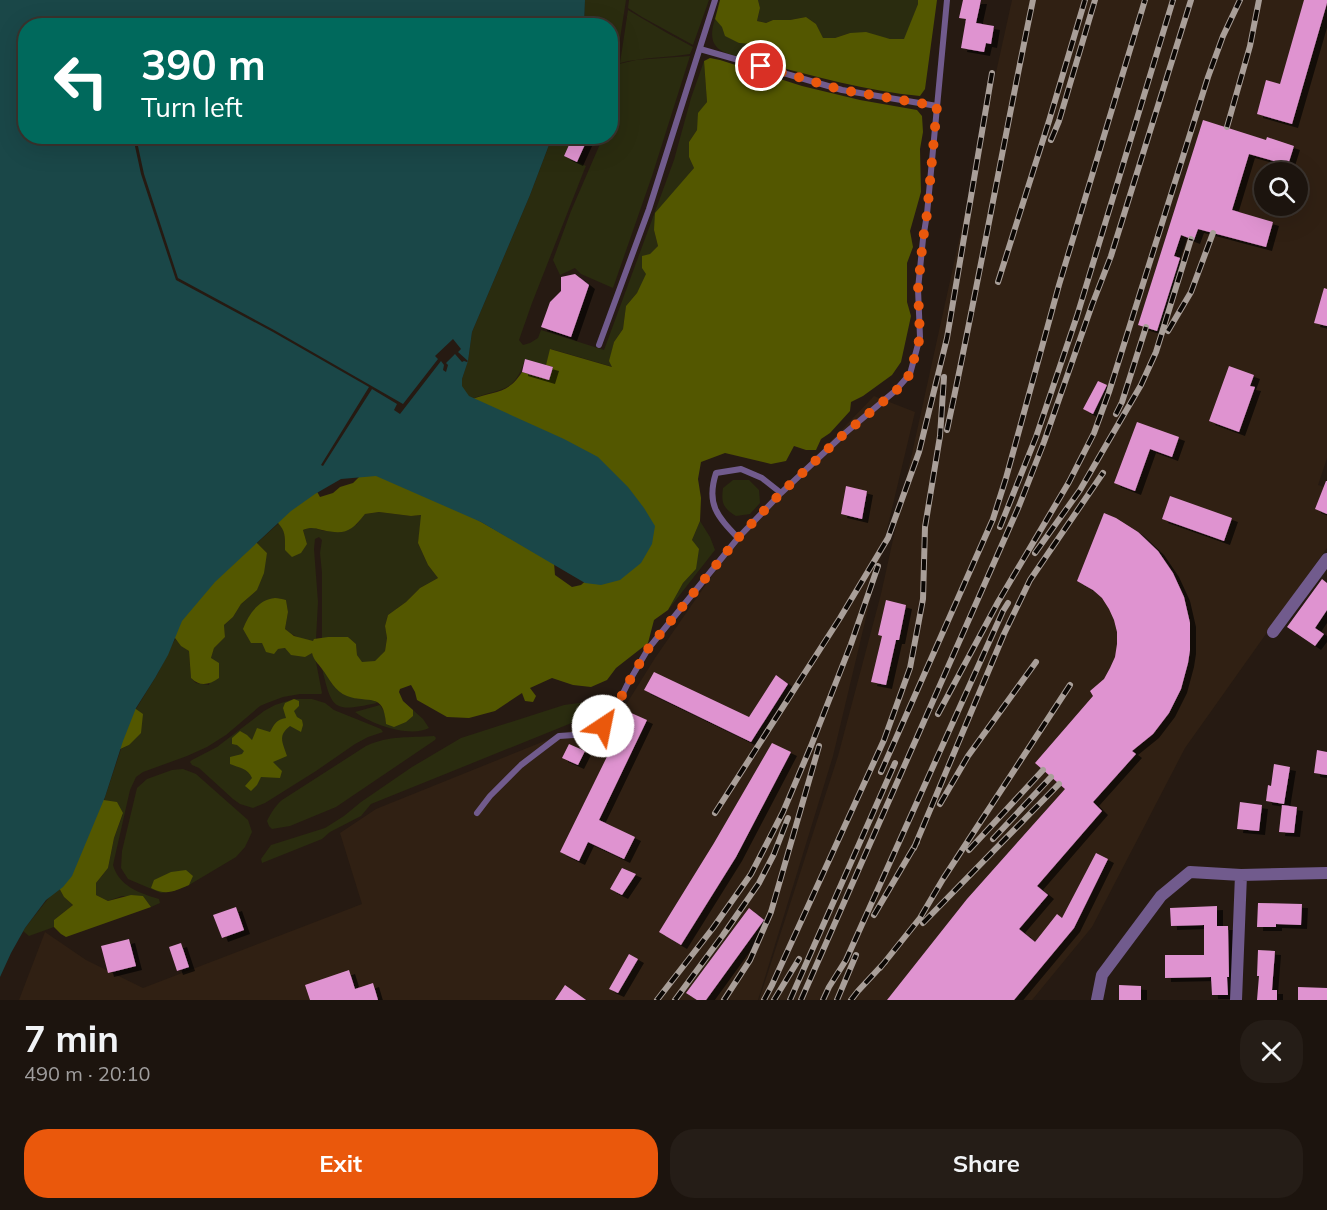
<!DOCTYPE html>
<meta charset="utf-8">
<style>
:root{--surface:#1c140e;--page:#251d17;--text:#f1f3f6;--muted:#a09e9e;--line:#3a332e;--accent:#ea580c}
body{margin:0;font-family:Mulish,sans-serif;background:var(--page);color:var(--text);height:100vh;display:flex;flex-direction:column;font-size:22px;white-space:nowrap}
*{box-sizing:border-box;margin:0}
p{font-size:20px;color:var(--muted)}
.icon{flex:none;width:33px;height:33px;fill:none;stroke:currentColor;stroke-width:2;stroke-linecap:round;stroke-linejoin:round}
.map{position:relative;height:1000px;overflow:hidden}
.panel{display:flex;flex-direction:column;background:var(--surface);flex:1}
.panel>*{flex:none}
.hud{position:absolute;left:18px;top:18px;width:600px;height:126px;border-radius:24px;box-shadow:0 6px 24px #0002,0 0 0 2px var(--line);background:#00695c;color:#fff;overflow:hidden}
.fabs{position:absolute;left:1254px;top:162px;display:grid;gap:12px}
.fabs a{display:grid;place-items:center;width:54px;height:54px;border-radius:50%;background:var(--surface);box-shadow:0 6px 24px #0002,0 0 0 2px var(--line);font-size:30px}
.pin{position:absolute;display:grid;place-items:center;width:51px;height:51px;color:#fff;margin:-26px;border:3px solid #fff;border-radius:50%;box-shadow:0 2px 6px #0007}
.me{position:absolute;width:66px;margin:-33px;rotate:34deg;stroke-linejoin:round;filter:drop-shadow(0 0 4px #0008)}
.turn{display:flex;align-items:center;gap:21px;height:126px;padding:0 24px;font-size:27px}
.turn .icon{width:78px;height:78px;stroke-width:2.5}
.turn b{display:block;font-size:42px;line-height:51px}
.round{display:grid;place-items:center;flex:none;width:63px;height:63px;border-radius:24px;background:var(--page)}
.overview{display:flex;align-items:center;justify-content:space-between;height:102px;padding:0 24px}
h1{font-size:36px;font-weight:700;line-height:45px}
.button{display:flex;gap:12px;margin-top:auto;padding:12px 24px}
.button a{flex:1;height:69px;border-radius:24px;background:var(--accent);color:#fff;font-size:24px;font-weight:700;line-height:69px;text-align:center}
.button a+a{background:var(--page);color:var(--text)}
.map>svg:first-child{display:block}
.built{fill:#302013;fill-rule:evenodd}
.green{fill:#2a2c0f}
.forest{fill:#535700}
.water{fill:#1a4748}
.pier{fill:#261a12}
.building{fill:#df93d0;filter:url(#shadow)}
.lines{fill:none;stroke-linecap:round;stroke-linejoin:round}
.lane{stroke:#715b8d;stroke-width:6}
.street{stroke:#715b8d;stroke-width:12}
.rail-casing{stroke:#a99f99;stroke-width:6}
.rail{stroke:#0b0704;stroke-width:4;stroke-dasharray:11;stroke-linecap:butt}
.route{stroke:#ea580c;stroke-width:10;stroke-dasharray:0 18}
</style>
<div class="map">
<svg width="1327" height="1000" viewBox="0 0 1327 1000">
<defs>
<filter id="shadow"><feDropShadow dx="6" dy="4" stdDeviation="0" flood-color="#0009"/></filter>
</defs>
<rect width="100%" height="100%" fill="#261a12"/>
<!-- built -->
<path class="built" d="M1012,0H1327V458L1318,485L1327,488V548L1185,748L1092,927L1032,1000H759L838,756L881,594ZM1264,172H1298V206H1264Z
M874,396L915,412L833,756L758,1000H19L45,932L86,960L143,988L362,904L340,833L376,809L582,726L614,724L655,658L738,538Z"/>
<!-- green -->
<path class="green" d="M585,0H626L611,97L610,26H584Z
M629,0H709L693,45L642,17L628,8Z
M758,0H918V4L905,39H890L850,33L835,38H822L816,24L806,17L790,20H773L766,23L757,21L760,8Z
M628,10L667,33L693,47L690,54C666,58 643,57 620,63Z
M715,19L739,43L750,44L757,53L756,61C730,53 703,55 715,19Z
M690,56L652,176L613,288L581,274L575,268L560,275L553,260L571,211L603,137L610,136L611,116L619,64L636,60Z
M704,61L707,102L699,113L697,130L689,142V157L694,168L665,203L654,230L658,246L650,254L647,274L637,293L626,306L623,329L614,342L610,360L613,367L551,349L546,365L525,359C514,396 499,387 470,400L468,396L462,387V379L468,360L472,332L530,195L552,137H573L564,156L586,166L585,168L532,303L519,340L523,345L530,343L538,338L541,330L604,350L674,160L691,98Z
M733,480H749L759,490L760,503L750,514L736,516C723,508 721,503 723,488Z
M379,512L411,516L422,515L418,543L428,565L438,578L420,588L406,602L388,615L385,626L387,638L385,651L375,662H361L357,655L356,644L348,637L322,638V573L320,553L322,540L319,537L315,539L314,549L318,602L316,639L314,642C302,639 294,637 285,629L288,612L286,600L276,598L263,602L257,643H262L278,649L285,648L312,653L316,662L322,693L321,694H300L283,697L267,703L260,706L226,735L207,747L187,756L143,772L136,777L130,790L113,865C119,886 139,893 159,899L160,903L151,907L143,896H122L108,901L96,895V883L108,868L114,838L123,814L104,800L121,749L129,745L136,709L158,673L175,639L189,651L191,678L196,683L209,685L211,658L214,648L225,637L224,625L233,617L241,604L257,590L267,553L257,543L279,523C286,530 285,541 285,550L307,544L303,530L311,527L324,531L356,525L365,514Z
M700,521L710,537L715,550L668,610L683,583L696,569L692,540Z
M322,668L332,684L357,699H373L377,703C334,712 332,711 322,668Z
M294,699H312L325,703L334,710L381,729L383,732L368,737L355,744L316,771L265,803L253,808L240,804L233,799L199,768L192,765L190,762L192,760L217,747L264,711L275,705Z
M594,701V712L599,718L597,723L590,719L574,722L371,804L361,816L330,832L322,839L262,863L261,859L271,845L325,828L344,816L361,802L412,767L461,738L564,705Z
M380,705L385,713L386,724L413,716V710L423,719L429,728C410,738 371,724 355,712Z
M434,736L436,738L435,740L336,807L290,826L272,829L269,826L267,821C271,813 275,806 282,800L366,746C390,735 408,738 434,736Z
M183,769L196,774L248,820L252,832L245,847L236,857L189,885L174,891L161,893L128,879L121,868L122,851L137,788L147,779L172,770Z
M58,886L64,897L73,905L54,920V927L29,936L23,931L25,928Z"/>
<!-- forest -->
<path class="forest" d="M720,0H758L760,8L757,21L766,23L773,20H790L806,17L816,24L823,38H835L850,33L866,32L890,39H904L918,4V0H937L925,89L920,96C864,91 810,75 756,61L757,53L750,44L739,43L725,36L722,27L715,19Z
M710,58L720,60L802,86L860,100L917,110L922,116L923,132L920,149L921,192L910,231L913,247L907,263V302L911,316L901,362L892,375L863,396L851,402L850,411L830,433L821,439L816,450H806L794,446L786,461L771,464L725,453L701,462L698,479L701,498L700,521L692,540L699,549L696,569L683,583L668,610L654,620L648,643L616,668L607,680L591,687L573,685L552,678L530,688L536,696L533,702L525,701L522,693L495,711L469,718L447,717L417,700L415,692L411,685L400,689L399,692L403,701L413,710V716L406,722L394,727L386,724C384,691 368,704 347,696C335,692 329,678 322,669C318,663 314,661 312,653L305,657L291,655L285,648L278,649L274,654L266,652L262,643H251L243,629C248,615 259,599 275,598C279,598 282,599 286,600L288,612L285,629L294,636L313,641L314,639L328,637H348L356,644L357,655L362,662L375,661L385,651L387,638L385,626L388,615L406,602L420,588L438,578L428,565L418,543L421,515L411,516L379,512L365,514C351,532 345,535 322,530C314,528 311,527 303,530L307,544L301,553L292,557L285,550C285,535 286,530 274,519L314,486L320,497L333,493L340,487L353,483L363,473H385L437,497L554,563L555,575L572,587L581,585L590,577L470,400C493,390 507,396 522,372L549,380L553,367L546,365L550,349L612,367L609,361L614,342L623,329L626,306L637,293L646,274L642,268V256L650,254L658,246L654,230L655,213L694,168L689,157V142L697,130L698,113L707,102L704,61Z
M253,539L267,553L264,573L257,590L241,604L233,617L224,625L225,637L214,648L211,658L219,663V678C209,685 200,687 191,678L189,651L181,646L172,634L173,615Z
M294,699L299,701V706L294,711L297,717L302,720L303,725L301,732L290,726C277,736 283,743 287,756L273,762L282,771L280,778L261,777L257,785L251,791L245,786L252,778C248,768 239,768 230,764V757L242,754L244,751L237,745L232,744V738L240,731L247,735L252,740L257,728L270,732C275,723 276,720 286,718L283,708L285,703Z
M133,707L143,714L141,733L129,745L116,751Z
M97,799L117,802L123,813L114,838L108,868L96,883V895L108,901L131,895L143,896L151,907L66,937L61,934L54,927V920L73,905L64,897L58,886Z
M186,870L193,876L189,885C174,891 167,896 151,888L154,880L171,872Z"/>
<!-- water -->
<path class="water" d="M0,0H585L584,26H26V136L552,137L530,195L472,332L468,361L462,379V386L469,396L564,439L598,457L628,487L644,508L655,526L652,544L641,563L620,580L601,585L585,583L481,522L376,476L341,479L315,494L291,511L215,582L182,621L168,655L155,678L136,708L123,741L105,797L72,876L63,887L46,900L25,928L11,953L0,977Z"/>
<!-- pier -->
<path class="pier" d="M133,137H136L144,174L178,278L274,330L403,404L438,359L435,356L453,339L461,349L458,352L468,361L467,362L464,361L462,362L455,354L446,363L448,365L446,372L443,370L444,365L441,361L400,414L394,410L397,404L372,389L323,466L321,465L369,387L273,332L176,280L141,174Z"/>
<!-- building -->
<path class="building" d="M963,0H981L976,23L994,26L991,44L986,43L984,52L961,48L966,19L959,18Z
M1304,0H1327V3L1292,124L1257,114L1266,80L1280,84Z
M1203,120L1266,140L1267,137L1294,146L1288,165L1249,154L1232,210L1273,222L1266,247L1198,229L1194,240L1181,235L1174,256L1180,258L1157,331L1138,325Z
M573,136H580L587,140L577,162L564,156Z
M575,274L589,285L571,337L541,327L550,302L561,291V277Z
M1324,288L1327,289V326L1314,323Z
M525,359L553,367L549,380L522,372Z
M1229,366L1254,375L1250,386L1255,387L1239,432L1209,421Z
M1098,381L1107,385L1093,414L1083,409Z
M1137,422L1179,437L1172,457L1150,449L1135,491L1114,483Z
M1326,481H1327V514L1315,509Z
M846,486L867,491L862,519L841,514Z
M1170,496L1232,518L1224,541L1162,519Z
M1104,513L1116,518L1138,532L1158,551L1173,573L1184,597L1190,623V650L1188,663L1181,689L1169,713L1153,734L1132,751L1136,754L1093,802L1102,811L1037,886L1048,895L1019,929L1035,942L1057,914L1062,918L1096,853L1108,859L1074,928L1014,1000H887L967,899L1065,789L1035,763L1093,696L1090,691L1104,679L1110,668L1115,657L1117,644V632L1114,620L1109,609L1102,598L1093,590L1077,581Z
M1322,579L1327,583V610L1315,628L1324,634L1315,646L1287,627Z
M886,600L906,605L899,640H896L886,685L871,682L882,636L878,635Z
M654,672L749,717L776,675L788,684L751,742L644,690Z
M629,712L647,720L599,820L635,837L624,859L588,842L579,861L560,852Z
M772,743L791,752L736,857L681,945L659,932L714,843Z
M569,744L585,751L578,765L562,758Z
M1317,750L1327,752V775L1314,773Z
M1274,764L1290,767L1284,804L1266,801L1268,785L1271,786Z
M1240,802L1262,805L1259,831L1237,829Z
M1282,805L1297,807L1294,833L1279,832Z
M622,868L636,874L622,895L610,889Z
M1258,903L1302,904L1301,925L1276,924V927H1257Z
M1217,906V926H1228L1229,977H1227L1228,995H1212L1211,977L1165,978V955H1204V925L1171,926L1170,908Z
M236,907L244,930L222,938L213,915Z
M749,908L764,920L706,1000H697L686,993Z
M129,939L136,966L108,973L101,946Z
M181,943L189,967L177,971L169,947Z
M1258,950L1275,951L1272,990H1277V1000H1257L1259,976H1257Z
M629,954L638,959L618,993L609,989Z
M349,970L355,989L373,983L378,1000H310L305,985Z
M565,985L586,1000H555Z
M1119,985L1141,986V1000H1119Z
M1298,987L1327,988V1000H1298Z"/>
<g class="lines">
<!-- lane -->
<path class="lane" d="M700,49L842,90L937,106
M599,345L649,209L715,0
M738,538C717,516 706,504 716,473L741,469L762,478L781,493
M477,813L490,796L521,765L559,736L589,734L603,726L613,714L627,685L648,649L738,538L781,493L844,434L895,391L910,374L920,337L918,289L923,239L927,214L947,0"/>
<!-- street -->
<path class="street" d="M1273,632L1327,559
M1097,1000L1102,975L1161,896L1190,872L1241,875L1327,873
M1236,1000L1241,875"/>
<!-- rail casing -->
<g class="rail-casing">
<path id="rail" d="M1227,127L1250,46L1259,0
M1051,140L1059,121L1095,0
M998,282L1049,121L1085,0
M1168,331L1191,292L1213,233
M1116,414L1122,402L1146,327
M947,430C978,287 1003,143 1033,0
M1000,527L1036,437L1077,316L1173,0
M1035,553L1080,490L1141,385L1156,352L1191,239
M938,714L998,602L1069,482L1094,433L1109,392L1208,77L1223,36L1240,0
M881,772L993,519L1006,478L1059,285L1145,0
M940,804L968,756L1036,662
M715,813L840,618L888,538L919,452L947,338L992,73
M993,839L1051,777
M914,848L1004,634L1030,580L1103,473
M969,850L1043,770
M874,915L917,842
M923,923L1059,784
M880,968L920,918L943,879L1070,685
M657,1000L713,928L751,874L783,812L811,746L851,644L878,566
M675,1000L723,935L759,883L774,854L788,818
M724,1000L750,960L771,912L819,746
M764,1000L772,985L884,740L910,668L923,599L925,527L940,436L944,377
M774,1000L799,959
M790,1000L895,763
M801,1000L1019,506L1044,442L1092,305L1111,256L1191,0
M823,1000L829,987L846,960L1003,611L1008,603
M837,1000L856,955
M851,1000L858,991L885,962"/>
</g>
<!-- rail -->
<use href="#rail" class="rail"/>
</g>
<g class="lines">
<!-- route -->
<path class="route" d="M603,726L613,714L627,685L648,649L738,538L781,493L844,434L896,391L910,374L920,337L918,289L923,239L927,214L937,106L842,90L761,66"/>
</g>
</svg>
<div class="fabs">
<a><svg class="icon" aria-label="search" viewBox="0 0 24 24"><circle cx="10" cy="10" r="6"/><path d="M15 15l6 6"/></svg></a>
</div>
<div class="pin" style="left:761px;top:66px;background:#d93025"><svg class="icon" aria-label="arrive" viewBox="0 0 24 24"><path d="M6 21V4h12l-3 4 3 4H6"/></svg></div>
<svg class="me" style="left:603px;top:726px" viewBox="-20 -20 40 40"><circle r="19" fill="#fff"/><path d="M0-13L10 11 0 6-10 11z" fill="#ea580c"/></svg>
<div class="hud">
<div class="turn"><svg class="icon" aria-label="left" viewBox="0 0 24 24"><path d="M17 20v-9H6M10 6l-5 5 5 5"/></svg><div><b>390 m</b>Turn left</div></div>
</div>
</div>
<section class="panel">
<div class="overview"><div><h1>7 min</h1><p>490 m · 20:10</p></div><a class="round"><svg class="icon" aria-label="close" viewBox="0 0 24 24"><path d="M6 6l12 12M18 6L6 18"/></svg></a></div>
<div class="button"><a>Exit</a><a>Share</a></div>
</section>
